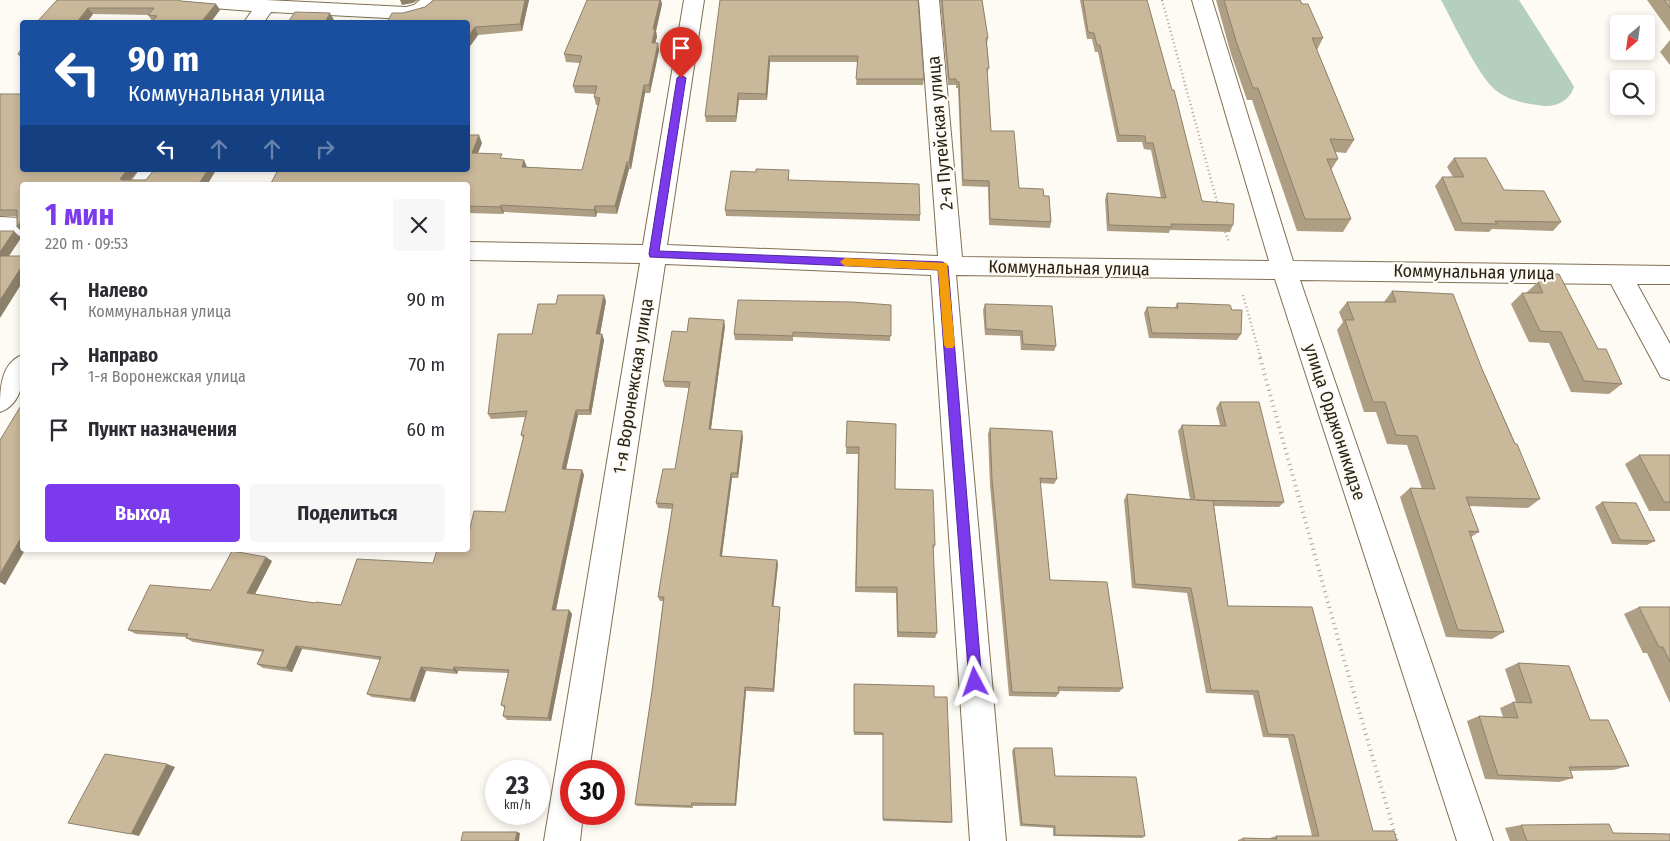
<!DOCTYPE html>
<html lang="ru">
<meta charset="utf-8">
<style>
:root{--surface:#fff;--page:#f7f7f7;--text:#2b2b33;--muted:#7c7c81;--accent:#7c3aed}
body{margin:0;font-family:"Fira Sans Condensed",sans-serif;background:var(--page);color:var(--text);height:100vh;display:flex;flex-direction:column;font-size:19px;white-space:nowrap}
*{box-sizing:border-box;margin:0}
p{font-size:16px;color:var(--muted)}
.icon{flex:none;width:28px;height:28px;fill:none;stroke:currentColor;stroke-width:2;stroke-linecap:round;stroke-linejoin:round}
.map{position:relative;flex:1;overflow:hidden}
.sheet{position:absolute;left:20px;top:182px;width:450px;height:370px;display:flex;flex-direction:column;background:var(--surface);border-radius:5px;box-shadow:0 2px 8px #0003}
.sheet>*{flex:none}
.top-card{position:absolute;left:20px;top:20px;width:450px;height:152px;border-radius:5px;box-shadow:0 2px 8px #0003;background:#1a4fa0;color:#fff;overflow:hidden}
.needle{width:32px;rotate:209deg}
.controls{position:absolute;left:1610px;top:15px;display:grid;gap:10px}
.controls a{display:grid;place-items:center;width:45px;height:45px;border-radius:5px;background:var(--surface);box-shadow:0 2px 8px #0003;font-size:25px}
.speed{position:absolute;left:485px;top:760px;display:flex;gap:10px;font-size:25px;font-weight:700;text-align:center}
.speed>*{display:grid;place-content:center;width:65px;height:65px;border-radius:50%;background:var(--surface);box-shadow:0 2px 8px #0003;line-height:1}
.speed small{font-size:12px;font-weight:400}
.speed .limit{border:8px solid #d22;background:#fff;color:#111}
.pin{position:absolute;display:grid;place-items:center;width:42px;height:42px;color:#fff;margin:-51px -21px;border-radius:50% 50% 50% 0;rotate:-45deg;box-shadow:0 0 5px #0007}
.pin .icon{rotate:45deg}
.me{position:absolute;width:55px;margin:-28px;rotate:356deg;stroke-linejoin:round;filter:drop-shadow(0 0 4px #0008)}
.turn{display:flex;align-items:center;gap:18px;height:105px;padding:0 25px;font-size:22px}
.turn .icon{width:65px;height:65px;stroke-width:2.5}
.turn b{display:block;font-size:35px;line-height:42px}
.lanes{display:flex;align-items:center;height:48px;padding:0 25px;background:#0003;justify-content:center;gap:25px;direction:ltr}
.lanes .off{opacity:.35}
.round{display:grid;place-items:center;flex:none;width:52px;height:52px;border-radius:5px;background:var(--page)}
.head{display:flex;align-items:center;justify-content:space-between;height:85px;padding:0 25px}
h1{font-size:30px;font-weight:700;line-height:38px;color:var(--accent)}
.action{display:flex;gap:10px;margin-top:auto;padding:10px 25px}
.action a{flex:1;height:58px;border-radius:5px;background:var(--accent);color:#fff;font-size:20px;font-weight:700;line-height:58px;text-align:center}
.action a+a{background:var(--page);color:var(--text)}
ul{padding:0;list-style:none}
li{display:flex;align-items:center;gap:15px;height:65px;padding:0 25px}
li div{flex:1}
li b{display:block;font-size:19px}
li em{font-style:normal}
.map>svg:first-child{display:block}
.green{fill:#b4cfbd}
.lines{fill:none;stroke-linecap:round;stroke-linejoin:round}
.street-casing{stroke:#807054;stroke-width:2}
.path-far1{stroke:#aaa49c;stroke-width:2.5;stroke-dasharray:1 3;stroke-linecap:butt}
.path{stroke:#aaa49c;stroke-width:4;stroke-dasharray:1 4.5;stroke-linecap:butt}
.street{fill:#fff;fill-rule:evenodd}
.wall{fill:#ae9e84}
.shaded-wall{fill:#8d816c}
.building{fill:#cab89a;stroke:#8d816c}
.route{fill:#7c3aed;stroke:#51269a}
.slow{fill:#f59e0b}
.labels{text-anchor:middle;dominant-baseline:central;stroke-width:4.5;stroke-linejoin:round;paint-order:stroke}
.street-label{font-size:18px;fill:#2a2317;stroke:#fefaf4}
</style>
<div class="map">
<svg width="1670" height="841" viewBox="0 0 1670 841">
<rect width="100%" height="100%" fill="#fefaf4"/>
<!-- green -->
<path class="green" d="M1441,0H1519L1570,80L1574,87C1570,100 1557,107 1544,106C1527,104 1508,101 1494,89C1476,71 1454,24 1441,0Z"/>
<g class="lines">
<!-- street casing -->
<g class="street-casing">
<path id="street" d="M176,0H266L406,7L414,5L420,0H442L428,13L406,19L271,12L264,22H244L252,11L186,6L179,4Z
M684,0H704L667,245L938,256L919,0H939L962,257L1269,261L1192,0H1212L1293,261L1670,266V284H1637L1670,344V380L1661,377L1611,284L1300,280L1493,841H1457L1275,279L956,275L1006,841H970L931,275L665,264L589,771H571V814H583L580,841H544L640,263L468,260V242L643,245Z
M139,170H162L152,185H128Z
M0,217L22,218V236L0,235Z
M22,355C25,376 23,404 0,412C0,390 0,364 22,355Z"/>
</g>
<!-- path-far1 -->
<path class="path-far1" d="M1162,0L1218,205
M1224,228L1229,243
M1243,295L1261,359"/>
<!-- path -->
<path class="path" d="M1260,358L1339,642L1397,841"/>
<!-- street -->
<use href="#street" class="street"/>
</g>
<!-- wall -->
<path class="wall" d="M57,0L181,1L216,4L220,10L153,22L148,15H149L93,14L87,22H37Z
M433,0H529L522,31L478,35L468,49V22L403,13L425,7Z
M720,0L924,79L923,85H856L858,62H770L767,100H739L736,122H706L705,116Z
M940,0H982L988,38L987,44L989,68L987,74L991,131L1019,188L1044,196L1051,222L1050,228L989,225L988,187L962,186L958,88H956V85H948Z
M1080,0H1147L1202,201L1233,225L1230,232L1170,230L1169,233L1107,231L1105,199L1107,193L1161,198L1151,150L1144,149L1142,142H1117L1098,52H1095L1092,39H1087Z
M1216,0H1300L1323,38L1317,50L1354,140L1346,153L1335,152L1338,159L1331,170L1351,219L1343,232L1297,231L1252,100H1247L1231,54Z
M1647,0H1670V32Z
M662,4L656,31L657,37L655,43L659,50L650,93H645L631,169H629L617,214L597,213L596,217L504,212L503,214L468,213V185L278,170L482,143L478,153L504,159L527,167L582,170L598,105H596L594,97L595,94L575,93L573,86L580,63L566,62L564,54Z
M1670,40V65L1660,52Z
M22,48V60L18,54Z
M0,94L22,170H138L130,180H146L154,170H216L207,185H22L17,216H0Z
M1454,158L1504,190L1561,222L1553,231L1492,229L1489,232L1455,231L1435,186L1442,177H1453L1447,167Z
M789,170V180L920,215V221L726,216L725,210L756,172Z
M1538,282L1598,349L1622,384L1609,394L1571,392L1549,343L1529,342L1511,304L1522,293H1526Z
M1392,291L1482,369L1540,499L1528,508L1469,506L1479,532L1471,537L1504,632L1492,639L1446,637L1400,497L1410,488L1422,489L1407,445L1387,444L1376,412H1364L1337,330L1343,322L1339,312L1347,302H1384Z
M606,301L600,334H602L604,340L591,415H578L566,469L582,470L584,475L556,610H569L572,614L551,721L507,720L503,716L505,708L501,705L508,673L458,671L457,674L426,671L415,702L372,697L367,694L380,660L302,649L292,672L263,668L257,664L262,652L193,642L186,638V637L136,634L128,630L272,561L255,594L315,603L341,605L433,563L468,550L505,512L523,438L521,435L525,417L491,419L488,414L532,334L556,304Z
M1177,303L1232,310L1241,334L1237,340L1149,338L1144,313L1147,307L1175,308Z
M985,304L1056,346L1054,351L1021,350L1020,336L985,335L983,310Z
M891,305L890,341L793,337V341L735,340L734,334Z
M725,326L711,429L743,437L738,478H732L722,556L778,564L773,606L780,611L774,692L746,691L736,806H693V808L637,806L635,804L652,691L663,601H660L658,597L672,509L658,508L656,503L675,469L689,388L665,387L663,381Z
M1220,402L1284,502L1279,507L1214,506L1228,606L1373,831L1397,841H1238V840L1243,838L1270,839V838L1276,836H1312L1288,738L1263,737L1253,695L1206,693L1187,593L1132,588L1124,500L1127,494L1190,499L1178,431L1182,425H1220L1216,408Z
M847,421L935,545L933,551L937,633L935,638L897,637L896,593L855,592L858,454H846Z
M990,428L1057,479L1054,484L1040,483L1050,580L1123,688L1119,692L1059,691V693L1056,697L1009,696L990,485L988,434Z
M1639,455H1670V511H1649L1625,464Z
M1602,502L1655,541L1647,545L1612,544L1595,507Z
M1639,607H1670V703L1647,653H1643L1624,614Z
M1518,663L1590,720L1629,766L1613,770L1570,771L1573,778L1559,782L1485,779L1467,721L1479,716L1503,717L1500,708L1513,702H1516L1505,669Z
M854,684L934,697L952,822L950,823L883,821V735H854Z
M1014,748L1055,776L1145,836L1142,838L1053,836V828L1020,826L1012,751Z
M1521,825L1613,833L1670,841H1510L1505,828Z"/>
<!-- shaded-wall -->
<path class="shaded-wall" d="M400,0H418L413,3L402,5Z
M525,0H529L522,31L520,24Z
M660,0H661L662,4L656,31L657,37L653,50L652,43L653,29Z
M216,4L220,10L211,22H201Z
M88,8L93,14L87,22H77Z
M330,13L334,20L332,22H325Z
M475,27L478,35L468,49V37Z
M658,43L659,50L650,93L649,85Z
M769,56L770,62L767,100L766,94Z
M644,85L645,93L631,169L629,162Z
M738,93L739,100L736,122V116Z
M479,135L482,143L475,160L472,153Z
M524,160L527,167L524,174L522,167Z
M627,162L629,169L617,214L615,206Z
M127,170H138L126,185L120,179Z
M208,170H216L207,185H198Z
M501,205L504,212L503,214L500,207Z
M595,206L597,213L596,217L594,210Z
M22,219V232L17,227Z
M14,231L21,238L5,262L0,257V252Z
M22,266V283L0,318V300Z
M604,295L606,301L599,340L596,334Z
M724,320L725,326L710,435L709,429Z
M602,334L604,340L591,415L589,410Z
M576,410L578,415L565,474L562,469Z
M742,431L743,437L738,478L737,473Z
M582,470L584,475L555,614L552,610Z
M731,473L732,478L721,561L720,556Z
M22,536V550H25L5,585L0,582V574Z
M266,557L272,561L253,598L247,593Z
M777,560L778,564L773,611L772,606Z
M780,607V611L774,692L773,689Z
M569,610L572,614L551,721L548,718Z
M296,646L302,649L292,672L286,668Z
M421,667L426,671L415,702L410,699Z
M454,667L458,671L457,674L453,670Z
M745,687L746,691L736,806L735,804Z
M167,764L175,767L139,836L131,834Z
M517,832L520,833L519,841H515Z"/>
<!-- building -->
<path class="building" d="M57,0H178L181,1L216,4L201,22H152L157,16L148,15L154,8H88L77,22H37Z
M434,0H525L520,24L475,27L468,37V22H387L392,13H403L425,7Z
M587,0H660L653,29H655L652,43H658L649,85H644L629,162H627L615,206H595L594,210L501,205L500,207L468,206V185H270L278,170H468V135H479L472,153L502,154L500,158L524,160L522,167L582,170L600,98L594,97L597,86H573L582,56L564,54Z
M720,0H918L924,79H856L858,56H769L766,94L738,93L736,116H705Z
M942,0H982L988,38H986L989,68H987L991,131H1014L1019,188L1043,189L1044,196H1049L1051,222L990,219L989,181L963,180L959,82H957L956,79H949Z
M1083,0H1147L1172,90H1174L1202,201L1234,204L1233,225L1171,224L1172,227L1109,225L1107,193L1166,198L1153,143H1146L1145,136L1119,135L1100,45H1097L1094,33L1088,32Z
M1224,0H1300L1302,4H1308L1323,38H1312L1354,140L1330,139L1338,159H1327L1351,219H1305L1258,88H1253L1236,41Z
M1664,0H1670V8Z
M295,12L330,13L325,22H288Z
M22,48V55L18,54Z
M0,94H22V170H127L120,179L122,180H146L154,170H208L198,185H22V219L17,227V210H0Z
M1454,158H1486L1504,190L1544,191L1561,222L1495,221L1497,224L1462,223L1442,177H1464Z
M756,169L789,170L788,180L919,184L920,215L725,210L731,171L756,172Z
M0,231H14L0,252Z
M0,256H22V266L0,300Z
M1554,274H1559L1598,349H1606L1622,384L1584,381L1561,332L1540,331L1522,293H1543L1538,282Z
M1392,291L1453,294L1482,369L1515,444H1517L1540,499L1466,497L1479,532L1469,531L1504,632L1458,630L1410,488L1435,489L1417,436L1396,435L1385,402H1373L1345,320H1354L1347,302H1396Z
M558,295H604L596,334H602L589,410H576L562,469L582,470L552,610H569L548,718L503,716L505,706L501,705L509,670L454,667L453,670L421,667L410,699L367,694L381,657L296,646L286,668L257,664L264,650L186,638L188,634L128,630L150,585L211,590L232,551L266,557L247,593L315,603L316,602L341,605L357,559L433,563L437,550H468V537L474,511L505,512L524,435H521L527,411L488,414L498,334H532L538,304H556Z
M738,300L852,302L891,305V336L793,332V336L734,334Z
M1177,303L1230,305L1232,310H1242L1241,334L1152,333L1147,307L1178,308Z
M985,304L1052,306L1056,346L1023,344L1022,331L986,329Z
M689,318L724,320L709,429L742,431L737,473H731L720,556L777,560L772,606L780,607L773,689L745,687L735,804L692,803L691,806L635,804L652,691L664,597H658L673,504L656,503L663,469H675L690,382L663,381L672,331L687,332Z
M1220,402H1259L1284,502L1196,500L1213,501L1228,606L1312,607L1373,831H1394L1397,841H1244L1243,838L1277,839L1276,836H1319L1294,735L1268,734L1258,691L1211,690L1191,588L1135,584L1127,494L1195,500L1182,425L1226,426Z
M22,404V536L0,574V440Z
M847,421L896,424L895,489L933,490L935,545H933L937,633L898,632L897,587H856L859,447H846Z
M990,428L1052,431L1057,479L1040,478L1050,580L1107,582L1123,688L1058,687L1059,693L1012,692L992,479Z
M1639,455H1670V502H1664Z
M1602,502L1636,503L1655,541L1620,540Z
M1639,607H1670V662L1663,647H1659Z
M1518,663L1569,666L1590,720H1608L1629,766L1569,767L1573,778L1498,775L1479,716L1518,718L1513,702L1532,703Z
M854,684L934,686V697H947L952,822L883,819V733L854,732Z
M1014,748H1052L1055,776L1136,777L1145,836L1055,835V826L1022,824Z
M105,754L167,764L131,834L68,823Z
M1609,824L1613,833L1670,834V841H1527L1521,825Z
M463,832H517L515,841H461Z"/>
<!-- route -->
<path class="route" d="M681,75L686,78L659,251L943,262L948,266L982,682L980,687L975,689L971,687L969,682L938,270L650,257L649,254L677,78Z"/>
<!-- slow -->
<path class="slow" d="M845,258L947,263L955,345L953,348H946L944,345L938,270L845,266L840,262Z"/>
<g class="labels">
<!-- street labels -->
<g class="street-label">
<text transform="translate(940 133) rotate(-95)">2-я Путейская улица</text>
<text transform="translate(1069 268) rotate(1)">Коммунальная улица</text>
<text transform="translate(1474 272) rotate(1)">Коммунальная улица</text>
<text transform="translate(633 386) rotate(-81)">1-я Воронежская улица</text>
<text transform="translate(1335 422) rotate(72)">улица Орджоникидзе</text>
</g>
</g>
</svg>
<div class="controls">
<a><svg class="needle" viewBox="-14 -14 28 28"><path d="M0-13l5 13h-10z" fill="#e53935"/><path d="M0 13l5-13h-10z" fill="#7c7c81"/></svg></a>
<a><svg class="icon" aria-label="search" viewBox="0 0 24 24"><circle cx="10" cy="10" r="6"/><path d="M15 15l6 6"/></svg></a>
</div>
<div class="speed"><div>23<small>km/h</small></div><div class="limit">30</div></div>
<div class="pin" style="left:681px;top:78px;background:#d93025"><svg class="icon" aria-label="arrive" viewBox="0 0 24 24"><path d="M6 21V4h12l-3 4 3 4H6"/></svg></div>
<svg class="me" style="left:975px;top:682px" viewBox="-20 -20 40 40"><path d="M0-17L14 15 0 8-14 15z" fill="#7c3aed" stroke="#fff" stroke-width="4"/></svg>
<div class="top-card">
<div class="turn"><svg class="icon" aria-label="left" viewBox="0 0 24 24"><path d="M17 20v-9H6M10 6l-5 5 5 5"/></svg><div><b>90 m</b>Коммунальная улица</div></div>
<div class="lanes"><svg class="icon" aria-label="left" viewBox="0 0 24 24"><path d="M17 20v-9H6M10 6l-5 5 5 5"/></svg><svg class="icon off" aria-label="ahead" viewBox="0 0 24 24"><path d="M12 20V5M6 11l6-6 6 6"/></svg><svg class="icon off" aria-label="ahead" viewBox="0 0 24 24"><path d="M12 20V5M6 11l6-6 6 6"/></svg><svg class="icon off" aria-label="right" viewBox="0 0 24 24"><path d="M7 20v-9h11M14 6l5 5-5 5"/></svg></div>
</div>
<section class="sheet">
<div class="head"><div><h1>1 мин</h1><p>220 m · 09:53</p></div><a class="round"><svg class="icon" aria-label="close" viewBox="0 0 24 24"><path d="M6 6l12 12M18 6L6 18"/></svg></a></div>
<ul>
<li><svg class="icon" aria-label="left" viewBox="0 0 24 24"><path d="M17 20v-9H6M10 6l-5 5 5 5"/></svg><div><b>Налево</b><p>Коммунальная улица</p></div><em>90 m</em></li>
<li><svg class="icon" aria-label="right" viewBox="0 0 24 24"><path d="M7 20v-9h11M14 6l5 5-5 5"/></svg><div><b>Направо</b><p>1-я Воронежская улица</p></div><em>70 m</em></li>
<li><svg class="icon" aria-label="arrive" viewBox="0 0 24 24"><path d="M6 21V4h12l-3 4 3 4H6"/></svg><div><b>Пункт назначения</b></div><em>60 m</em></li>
</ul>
<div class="action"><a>Выход</a><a>Поделиться</a></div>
</section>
</div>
